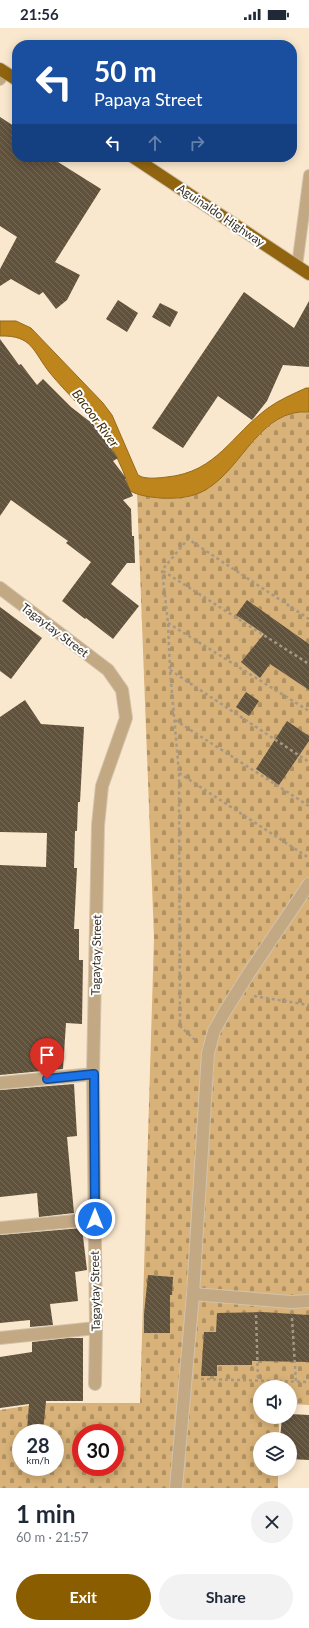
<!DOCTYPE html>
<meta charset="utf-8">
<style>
:root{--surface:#fff;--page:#f2f2f3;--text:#1f2937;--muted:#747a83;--accent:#895d00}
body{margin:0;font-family:Lato,sans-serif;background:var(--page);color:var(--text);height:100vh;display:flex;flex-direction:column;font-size:15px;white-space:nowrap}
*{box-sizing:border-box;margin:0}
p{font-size:13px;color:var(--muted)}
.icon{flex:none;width:22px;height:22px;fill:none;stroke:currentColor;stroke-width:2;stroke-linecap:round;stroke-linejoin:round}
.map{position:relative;height:1460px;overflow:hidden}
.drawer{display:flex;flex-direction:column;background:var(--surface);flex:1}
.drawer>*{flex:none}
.banner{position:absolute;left:12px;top:12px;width:285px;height:122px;border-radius:16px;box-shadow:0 2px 10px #0003;background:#1a4fa0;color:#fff;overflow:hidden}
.controls{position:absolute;left:253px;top:1352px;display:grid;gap:8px}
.controls a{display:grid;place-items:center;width:44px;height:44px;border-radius:50%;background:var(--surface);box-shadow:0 2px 10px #0003;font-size:20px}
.speed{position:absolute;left:12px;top:1396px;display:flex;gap:8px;font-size:20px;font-weight:700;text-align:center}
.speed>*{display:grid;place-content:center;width:52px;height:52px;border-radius:50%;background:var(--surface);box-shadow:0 2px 10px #0003;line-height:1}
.speed small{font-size:10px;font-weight:400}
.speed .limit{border:6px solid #d22;background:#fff;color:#111}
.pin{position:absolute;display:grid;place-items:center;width:34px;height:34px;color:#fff;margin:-41px -17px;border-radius:50% 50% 50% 0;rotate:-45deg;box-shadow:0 0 4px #0007}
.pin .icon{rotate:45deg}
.me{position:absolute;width:44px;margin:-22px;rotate:0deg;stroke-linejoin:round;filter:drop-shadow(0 0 3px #0008)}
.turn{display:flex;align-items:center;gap:14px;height:84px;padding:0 16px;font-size:18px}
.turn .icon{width:52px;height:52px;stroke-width:2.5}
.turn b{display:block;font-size:28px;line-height:34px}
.lanes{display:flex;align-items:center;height:38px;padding:0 16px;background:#0003;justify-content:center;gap:20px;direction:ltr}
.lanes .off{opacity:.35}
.round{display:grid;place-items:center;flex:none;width:42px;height:42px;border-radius:21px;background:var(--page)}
.overview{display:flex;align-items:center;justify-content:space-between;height:68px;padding:0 16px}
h1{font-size:24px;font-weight:700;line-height:30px}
.button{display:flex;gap:8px;margin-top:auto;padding:8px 16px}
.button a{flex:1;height:46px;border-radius:24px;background:var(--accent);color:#fff;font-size:16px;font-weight:700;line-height:46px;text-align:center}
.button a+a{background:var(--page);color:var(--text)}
.status{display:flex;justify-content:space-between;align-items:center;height:28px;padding:0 20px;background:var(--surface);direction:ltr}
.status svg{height:11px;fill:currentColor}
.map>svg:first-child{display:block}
.cemetery{fill:url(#cemetery-stones);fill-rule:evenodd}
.water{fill:#bd851b;stroke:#946b1e}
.building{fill:url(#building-back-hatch)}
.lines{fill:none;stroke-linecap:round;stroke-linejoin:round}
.service-casing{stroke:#d3c3ac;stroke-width:12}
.minor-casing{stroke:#d3c3ac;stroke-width:14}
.trunk-casing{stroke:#d3c3ac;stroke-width:14}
.path{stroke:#a59885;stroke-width:2.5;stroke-dasharray:3 3;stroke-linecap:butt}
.service{stroke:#c2a883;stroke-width:10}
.minor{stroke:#c2a883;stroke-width:12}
.trunk{stroke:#916510;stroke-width:12}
.route-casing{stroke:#114b97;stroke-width:10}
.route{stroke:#1a73e8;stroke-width:7}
.labels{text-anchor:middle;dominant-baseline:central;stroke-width:4;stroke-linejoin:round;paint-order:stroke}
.street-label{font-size:12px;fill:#352f25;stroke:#fff}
.water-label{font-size:13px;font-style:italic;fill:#422c01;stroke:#fff}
</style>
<div class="status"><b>21:56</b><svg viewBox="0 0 49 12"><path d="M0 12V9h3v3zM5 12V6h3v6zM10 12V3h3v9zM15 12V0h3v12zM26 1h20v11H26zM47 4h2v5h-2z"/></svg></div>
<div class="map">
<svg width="309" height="1460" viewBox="0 0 309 1460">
<defs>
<pattern id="cemetery-stones" width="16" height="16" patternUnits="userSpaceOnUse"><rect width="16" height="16" fill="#d8b278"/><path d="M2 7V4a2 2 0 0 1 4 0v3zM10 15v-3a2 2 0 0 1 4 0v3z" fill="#b09162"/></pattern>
<pattern id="building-back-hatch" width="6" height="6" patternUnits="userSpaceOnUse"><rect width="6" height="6" fill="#61523c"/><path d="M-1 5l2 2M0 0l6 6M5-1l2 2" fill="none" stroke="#746856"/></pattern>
</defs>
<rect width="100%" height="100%" fill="#fae8ce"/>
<!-- cemetery -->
<path class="cemetery" d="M302,383L309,384V1377L290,1376V1359H260V1389H279V1411H260V1441H278V1460H0V1382L45,1375H140L154,910L137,466C153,469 171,473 188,469C227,460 249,406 284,387C289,384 296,384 302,383ZM21,1405H55V1439H21ZM81,1405H115V1439H81Z"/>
<!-- water -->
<path class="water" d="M0,293H16L31,300L103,375L112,387L138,447L142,449C150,451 158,450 167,449C217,444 231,407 268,380C279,372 293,366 306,360H309V384C261,380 243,439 207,461C193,470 176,471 160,470C150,469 140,468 130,463C127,456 126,450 123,443C117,429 110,415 101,403C86,382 66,365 50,345C33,324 33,307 0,308Z"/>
<!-- building -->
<path class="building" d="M0,89L17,100V129H50L101,161L55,234L80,247L67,272L56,281L43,264L39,267L11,251L0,258V241L17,209L0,198Z
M244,264L294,300L309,273V339L283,337L267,373L252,392L218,368L183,420L152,400Z
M118,272L138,285L127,304L106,291Z
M160,275L178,284L170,299L152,289Z
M0,311L19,337L21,336L37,357L43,351L71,379L93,396L118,430L113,433L126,450L125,451L133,468L123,472L131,481L132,508H134L135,535H127L111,556L139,578L113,611L86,590L85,591L62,573L91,534L66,515L68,513L11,472L0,488Z
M247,572L309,616V662L270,636L260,650L241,634L264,606L236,587Z
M0,579L42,610L11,651L0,643Z
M246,664L259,673L249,688L236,679Z
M25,672L41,696L84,699L80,774H78L77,803H75L74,840H77L74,901H79V932H83L82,996L66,995L63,1041L0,1047V837L46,839L47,805L0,804V689Z
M287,693L309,708V713L279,757L256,741Z
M74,1056L77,1108L67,1109L74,1185L39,1189L37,1165L0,1169V1062Z
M82,1200L87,1242L75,1244L78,1273L50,1276L53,1297L30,1299V1292L0,1295V1207Z
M148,1247L173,1249L172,1267H170V1305H144V1286Z
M262,1284L309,1287V1334L252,1333V1337H217V1348H201L204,1304H216L217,1285Z
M68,1310H83V1373H46L43,1404L27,1402L29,1376L0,1380V1329L32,1324V1314Z
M290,1386L309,1387V1432L290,1431V1411H280L282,1389H290Z"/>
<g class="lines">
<!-- service casing -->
<g class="service-casing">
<path id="service" d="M0,52L5,45
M297,238L309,147"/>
</g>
<!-- minor casing -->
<g class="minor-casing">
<path id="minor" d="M0,560L108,642L122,662L126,690L102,758L98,797L93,1046L96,1300L95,1356
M0,1055L93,1046
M0,1200L95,1191
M193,1266L291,1274L309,1273
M0,1310L96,1300
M176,1460L193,1266L208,1025L214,1003L224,985L249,945L309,856"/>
</g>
<!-- trunk casing -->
<g class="trunk-casing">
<path id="trunk" d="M0,41L17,52
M133,129L309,246"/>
</g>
<!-- path -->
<path class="path" d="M163,543L309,636
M168,595L309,683
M170,642L309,734
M175,692L309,778
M179,745L309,830
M254,968L309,977
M195,1012L180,998L179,745L170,642L168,595L162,542L188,511L309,591
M256,1287L258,1352
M292,1290L296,1354
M201,1351L309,1354"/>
<!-- service -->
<use href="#service" class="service"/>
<!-- minor -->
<use href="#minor" class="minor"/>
<!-- trunk -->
<use href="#trunk" class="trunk"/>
</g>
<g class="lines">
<!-- route casing -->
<g class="route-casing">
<path id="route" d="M47,1051L94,1046L95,1191"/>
</g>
<!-- route -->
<use href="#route" class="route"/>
</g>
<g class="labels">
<!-- street labels -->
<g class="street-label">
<text transform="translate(221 187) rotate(34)">Aguinaldo Highway</text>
<text transform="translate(55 602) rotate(37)">Tagaytay Street</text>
<text transform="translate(96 927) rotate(-89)">Tagaytay Street</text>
<text transform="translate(95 1263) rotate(-91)">Tagaytay Street</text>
</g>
<!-- water labels -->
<g class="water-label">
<text transform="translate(96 390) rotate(53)">Bacoor River</text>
</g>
</g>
</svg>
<div class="controls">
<a><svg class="icon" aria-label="sound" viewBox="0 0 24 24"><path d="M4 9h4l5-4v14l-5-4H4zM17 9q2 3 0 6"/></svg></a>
<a><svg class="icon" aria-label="layers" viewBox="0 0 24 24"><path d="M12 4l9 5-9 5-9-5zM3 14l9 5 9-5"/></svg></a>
</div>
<div class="speed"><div>28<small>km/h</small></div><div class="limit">30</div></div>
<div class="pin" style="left:47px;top:1051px;background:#d93025"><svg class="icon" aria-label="arrive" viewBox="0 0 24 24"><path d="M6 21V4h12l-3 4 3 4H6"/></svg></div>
<svg class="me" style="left:95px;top:1191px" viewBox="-20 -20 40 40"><circle r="17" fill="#1a73e8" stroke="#fff" stroke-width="3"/><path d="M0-11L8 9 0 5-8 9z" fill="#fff"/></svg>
<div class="banner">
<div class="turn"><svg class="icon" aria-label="left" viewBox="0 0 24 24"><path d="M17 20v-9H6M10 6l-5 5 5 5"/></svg><div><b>50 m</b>Papaya Street</div></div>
<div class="lanes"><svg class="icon" aria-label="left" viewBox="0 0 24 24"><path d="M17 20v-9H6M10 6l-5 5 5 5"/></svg><svg class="icon off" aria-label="ahead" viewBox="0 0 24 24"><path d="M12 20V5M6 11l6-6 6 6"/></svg><svg class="icon off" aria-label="right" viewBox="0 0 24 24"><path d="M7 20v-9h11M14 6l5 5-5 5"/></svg></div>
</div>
</div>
<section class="drawer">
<div class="overview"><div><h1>1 min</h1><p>60 m · 21:57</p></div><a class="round"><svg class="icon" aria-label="close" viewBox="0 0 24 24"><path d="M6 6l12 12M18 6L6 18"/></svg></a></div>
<div class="button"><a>Exit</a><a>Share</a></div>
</section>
